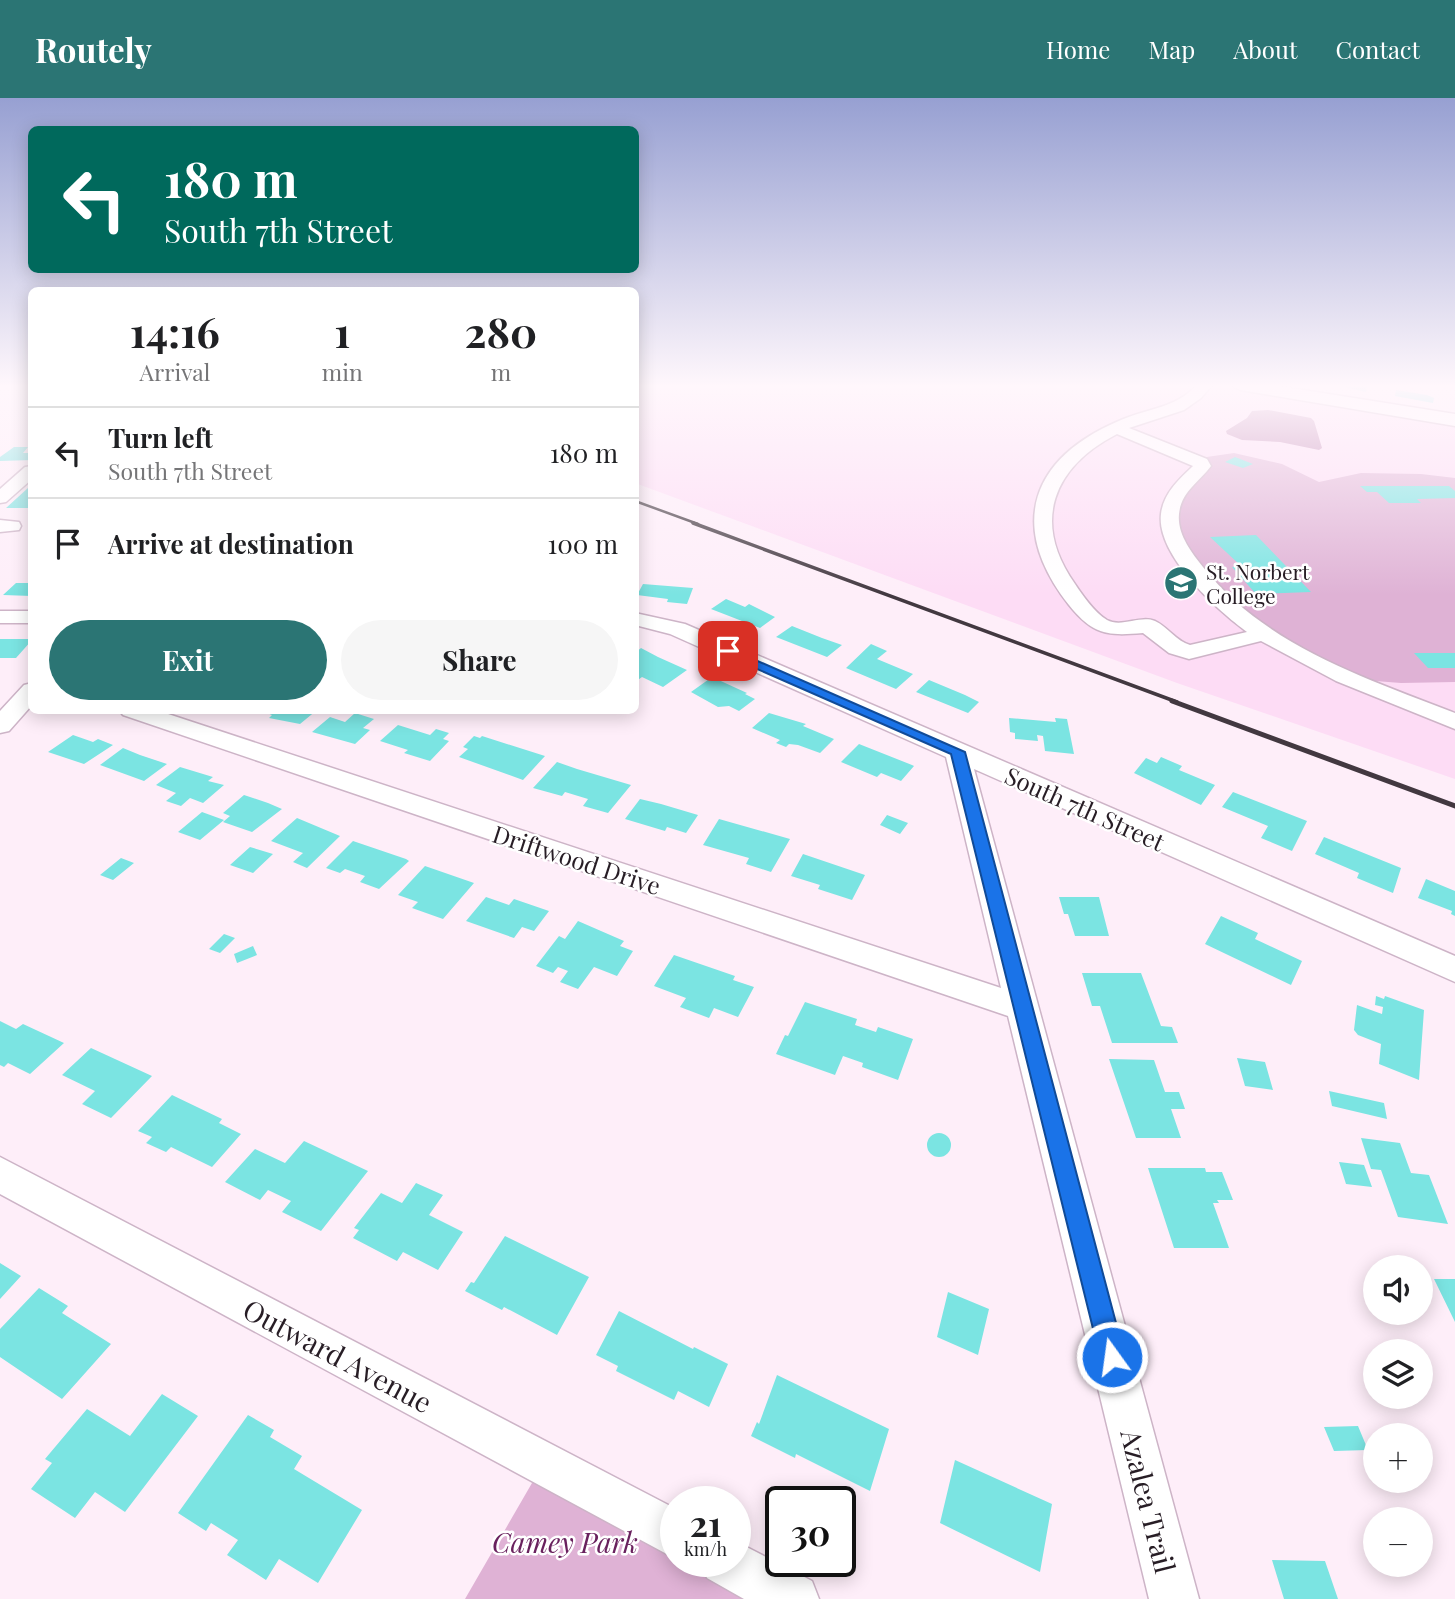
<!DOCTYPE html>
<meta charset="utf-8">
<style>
:root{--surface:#fff;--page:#f6f6f6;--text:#202124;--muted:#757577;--line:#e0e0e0;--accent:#2b7574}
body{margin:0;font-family:"Playfair Display",serif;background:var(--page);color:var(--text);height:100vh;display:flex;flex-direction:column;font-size:26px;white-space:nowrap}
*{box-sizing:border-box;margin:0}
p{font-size:23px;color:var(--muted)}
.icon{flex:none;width:38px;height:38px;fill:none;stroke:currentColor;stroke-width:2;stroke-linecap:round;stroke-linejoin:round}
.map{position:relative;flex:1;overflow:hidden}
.drawer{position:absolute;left:28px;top:189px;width:611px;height:427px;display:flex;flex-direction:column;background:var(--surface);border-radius:10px;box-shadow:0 4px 18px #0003}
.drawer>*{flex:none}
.top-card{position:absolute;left:28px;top:28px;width:611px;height:147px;border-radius:10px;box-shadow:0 4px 18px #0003;background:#00695c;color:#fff;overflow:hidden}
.fabs{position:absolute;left:1363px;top:1157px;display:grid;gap:14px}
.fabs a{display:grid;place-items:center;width:70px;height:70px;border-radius:50%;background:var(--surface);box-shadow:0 4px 18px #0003;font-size:35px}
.speed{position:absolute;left:660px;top:1388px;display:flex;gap:14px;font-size:35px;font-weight:700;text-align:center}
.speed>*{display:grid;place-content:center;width:91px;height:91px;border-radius:50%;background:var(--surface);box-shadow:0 4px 18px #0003;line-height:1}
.speed small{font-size:18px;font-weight:400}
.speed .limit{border:4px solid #111;border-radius:10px;background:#fff;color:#111}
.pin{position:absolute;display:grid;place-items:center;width:60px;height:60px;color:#fff;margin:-30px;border-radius:14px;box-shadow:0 4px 10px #0006}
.me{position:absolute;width:77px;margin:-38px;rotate:346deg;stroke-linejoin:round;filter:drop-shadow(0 0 5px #0008)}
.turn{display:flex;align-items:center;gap:24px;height:147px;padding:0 21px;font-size:32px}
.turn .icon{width:91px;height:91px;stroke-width:2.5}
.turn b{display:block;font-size:49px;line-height:60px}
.eta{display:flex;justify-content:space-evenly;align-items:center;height:119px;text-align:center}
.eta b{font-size:42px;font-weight:700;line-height:49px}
.action{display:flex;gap:14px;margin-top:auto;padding:14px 21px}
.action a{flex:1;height:80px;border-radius:42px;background:var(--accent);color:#fff;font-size:28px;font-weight:700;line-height:80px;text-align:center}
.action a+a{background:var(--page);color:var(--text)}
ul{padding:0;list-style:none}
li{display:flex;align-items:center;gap:21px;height:91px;padding:0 21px;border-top:2px solid var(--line)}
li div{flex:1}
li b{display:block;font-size:26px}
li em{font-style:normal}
header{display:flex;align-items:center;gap:42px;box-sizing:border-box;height:98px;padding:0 35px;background:var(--accent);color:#fff}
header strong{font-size:33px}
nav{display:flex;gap:38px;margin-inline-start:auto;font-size:24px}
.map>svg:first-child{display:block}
.built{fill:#fddcf5}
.green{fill:#dfb2d5}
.water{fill:#be82b1}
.building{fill:#7be4e2}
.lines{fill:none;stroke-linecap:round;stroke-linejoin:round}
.minor-casing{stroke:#cdb4c7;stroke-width:3}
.major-casing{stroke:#cdb4c7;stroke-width:3}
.minor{fill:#fff;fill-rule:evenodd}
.major{fill:#fff;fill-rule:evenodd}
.rail-far2{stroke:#423840;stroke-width:2.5}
.rail-far1{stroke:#423840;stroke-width:3.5}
.rail{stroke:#423840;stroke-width:5}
.route{fill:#1a73e8;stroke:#114b97;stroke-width:2}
.labels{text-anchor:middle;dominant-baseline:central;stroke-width:5;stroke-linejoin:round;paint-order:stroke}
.far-poi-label{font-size:21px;fill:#271d25;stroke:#fff;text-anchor:start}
.street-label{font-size:24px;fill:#271d25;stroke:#fff}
.near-street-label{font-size:28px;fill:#271d25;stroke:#fff}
.near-park-label{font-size:28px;font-style:italic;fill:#69215e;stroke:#fff}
</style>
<header>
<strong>Routely</strong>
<nav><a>Home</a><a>Map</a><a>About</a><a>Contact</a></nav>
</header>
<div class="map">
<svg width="1455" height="1501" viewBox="0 0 1455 1501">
<rect width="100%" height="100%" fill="#feeef9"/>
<!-- built -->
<path class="built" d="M635,287H1214L1455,326V681L1177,585L635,385Z"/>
<!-- green -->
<path class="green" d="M1234,355L1282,366L1319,384L1361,375L1421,376L1455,380V584L1401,585L1350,581L1225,504L1170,426L1195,375L1193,361Z
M543,1366L675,1437L676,1463H724L794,1501H465Z"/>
<!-- water -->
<path class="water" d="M1268,312L1311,320L1314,323L1322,350L1319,352L1280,344L1242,342L1227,336L1226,333L1247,320L1252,313Z"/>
<!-- building -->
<path class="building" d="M1335,287H1367L1366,294Z
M1396,292L1427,297L1434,300L1433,305L1395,298Z
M14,349H28L23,355H32V362L0,363V359Z
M1235,359L1253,366L1243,370L1225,364Z
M1360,388H1449L1455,393V400L1417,401L1421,405H1389L1377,394H1367Z
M32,389V410H6L28,390Z
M1256,437L1311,494L1256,496L1232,469L1241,468L1210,439Z
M16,485H32V498L3,497Z
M643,486L693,490L687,506L667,504L668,501L637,497Z
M726,501L745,509L749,506L775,519L760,530L711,511Z
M792,528L822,540L842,547L827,559L776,539Z
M0,541H32V542L16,560H0Z
M871,546L887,553L877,561L913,576L896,591L846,570Z
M641,550L658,559L687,572L663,589L642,579L635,584V555Z
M1414,555H1455V570H1428Z
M712,579L747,595L745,596L755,601L739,613L729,608L718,609L691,594Z
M929,582L965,597L979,604L968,615L916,594Z
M259,612H317L300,626L269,620L272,617Z
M355,615L374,621L363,630L370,632L355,646L312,634L330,619L345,624Z
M769,615L806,626L803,628L834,641L820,655L798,647L789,646L786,649L776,645L780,642L752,630Z
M1009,620L1056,624L1055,620L1067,621L1074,656L1045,653L1043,638L1037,637L1038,643L1015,641V635L1010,634Z
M398,627L430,637L436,631L449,635L443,641L449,643L430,663L404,655L408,652L380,643Z
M73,637L93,644L98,641L113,647L84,666L48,654Z
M474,638L480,640L482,638L545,658L523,682L459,659L468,651L463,649Z
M859,646L912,667L914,668L901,683L881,675L877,679L841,664Z
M123,650L140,657L167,666L144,683L100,667Z
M1161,659L1182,668L1179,672L1215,687L1201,707L1134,675L1146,660L1157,665Z
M557,664L577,671L631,687L608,715L583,708L588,701L565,694L562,698L533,690Z
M180,669L213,679L208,683L224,687L203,705L190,700L181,708L166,703L176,695L156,687Z
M1233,694L1307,723L1292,753L1261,740L1268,728L1222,709Z
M244,697L268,705L282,711L252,734L223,724L230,718L223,715Z
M640,701L661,706L698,717L686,735L667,729L665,733L625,721Z
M202,714L224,722L200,742L178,734Z
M887,717L908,725L900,736L880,727Z
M297,720L340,738L307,770L293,764L303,755L271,743Z
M719,721L790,741L771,774L746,766L749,760L703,747Z
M1324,739L1401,770L1393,795L1357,780L1359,775L1315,756Z
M353,743L406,761L409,763L379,791L360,784L365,778L345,771L340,775L326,770Z
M250,749L273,756L253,775L230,767Z
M803,756L865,777L852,802L818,791L820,787L791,778Z
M121,760L134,765L113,782L100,777Z
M425,768L474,785L443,821L412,810L418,804L398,797Z
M1426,781L1455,793V818L1451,816L1452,813L1418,800Z
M486,799L509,807L514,801L549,813L534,833L522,829L514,840L466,823Z
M1059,799H1099L1109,838H1075L1068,816H1064Z
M1221,818L1258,835L1255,841L1302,863L1291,887L1205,846Z
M578,823L624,843L620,848L633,853L617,878L594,869L578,891L560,884L568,873L558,869L553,875L536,868L559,838L565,841Z
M224,836L235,840L220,855L209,851Z
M253,848L257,857L237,865L234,856Z
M674,857L735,878L733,882L754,889L738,919L714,910L709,920L680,909L686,900L654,888Z
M1082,875H1141L1161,928L1172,929L1178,945H1112L1100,908H1092Z
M1376,898L1384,901L1385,898L1424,912L1419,982L1379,966L1381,946L1358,937L1354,932L1357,907L1382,916L1383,909L1375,907Z
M805,904L857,921L855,927L876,934L878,929L913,941L898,982L862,969L863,965L843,958L835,977L776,956L785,937L788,938Z
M0,923L16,931L23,926L64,945L30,976L8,965L4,969L0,967Z
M91,950L152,978L111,1020L82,1006L95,993L62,977Z
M1237,960L1265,964L1273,992L1245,988Z
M1109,961L1154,962L1165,994H1179L1185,1011H1171L1181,1040H1136Z
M1329,993L1384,1005L1387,1021L1332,1008Z
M172,997L222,1021L219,1025L241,1036L212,1069L171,1049L166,1054L146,1045L152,1039L138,1033Z
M927 1047a12 12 0 1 1 24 0a12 12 0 1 1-24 0Z
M1361,1040L1400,1045L1411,1075L1429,1077L1448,1126L1398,1119L1381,1072L1371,1071Z
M304,1043L368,1073L321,1133L282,1114L291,1103L268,1092L260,1102L225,1084L255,1051L285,1065Z
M1339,1064L1364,1067L1372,1089L1346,1086Z
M1148,1070H1205L1206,1074H1222L1233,1102H1217L1219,1105H1213L1229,1150H1174Z
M416,1085L443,1097L429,1117L463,1134L438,1172L403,1154L397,1163L353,1140L359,1132L354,1130L381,1095L402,1105Z
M505,1138L589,1179L557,1237L504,1209L502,1212L465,1193L471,1184L474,1185Z
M0,1165L21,1178L0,1201Z
M1434,1181H1455V1224Z
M39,1190L68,1208L62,1215L111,1246L62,1301L0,1259V1231Z
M948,1194L989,1211L978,1257L937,1239Z
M619,1213L693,1251L694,1249L728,1266L709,1309L678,1293L674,1302L616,1273L618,1268L596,1257Z
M777,1277L889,1331L870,1393L796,1356L795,1360L751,1338L757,1324L759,1326Z
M162,1296L198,1318L125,1414L95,1394L75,1420L31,1391L52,1365L45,1361L87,1311L130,1338Z
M248,1317L274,1332L270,1339L302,1358L294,1371L362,1412L318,1485L279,1461L266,1482L227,1457L238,1442L211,1425L206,1433L178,1415Z
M1358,1328L1368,1352L1334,1353L1324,1329Z
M955,1362L1052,1406L1040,1474L940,1425Z
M1272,1462L1325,1463L1338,1501H1284Z"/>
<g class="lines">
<!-- minor casing -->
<g class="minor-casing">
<path id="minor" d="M1197,287H1212L1201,300L1184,312L1129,330L1207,361L1211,368C1199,384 1181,394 1179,416C1177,436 1191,454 1203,469C1264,547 1365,580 1455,615V631L1336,583L1261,543L1189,561L1169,555L1143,535C1107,538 1093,537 1069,507C1007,428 1030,360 1121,322C1149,310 1176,310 1197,287ZM1117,336L1193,368C1179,381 1163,396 1161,416C1156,457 1217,512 1247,534L1190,547C1176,543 1168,529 1155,523C1140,517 1121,530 1107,522C1094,514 1083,498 1075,486C1031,424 1053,369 1117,336Z
M32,368V381L6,404L0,405V391L25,369Z
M0,422L19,424L21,428L19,432L0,434Z
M0,513H32V525H0Z
M635,515L685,526L1455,858V884L974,671L1199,1501H1149L1008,918L123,617L119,612H156L1001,890L946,659L670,536L635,527Z
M32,585V607L9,633L0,635V613L24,587Z
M0,1059L676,1411V1461L0,1096Z
M735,1443L812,1483L819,1501H744L707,1480L700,1463H735Z"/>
</g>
<!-- major casing -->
<g class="major-casing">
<path id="major" d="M1231,287H1272L1455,316V328L1240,292Z"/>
</g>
<!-- minor -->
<use href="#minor" class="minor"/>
<!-- major -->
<use href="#major" class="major"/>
<!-- rail-far2 -->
<path class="rail-far2" d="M635,403L698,426"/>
<!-- rail-far1 -->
<path class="rail-far1" d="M693,425L1177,604"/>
<!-- rail -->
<path class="rail" d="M1172,603L1455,708"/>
</g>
<!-- sky -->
<linearGradient id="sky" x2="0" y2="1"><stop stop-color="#97a0d2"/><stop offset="0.58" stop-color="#fff7fc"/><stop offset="1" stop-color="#fff7fc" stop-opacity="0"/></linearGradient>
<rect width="1455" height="497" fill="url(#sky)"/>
<!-- route -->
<path class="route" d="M728,550L965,654L1125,1259L1121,1268L1112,1272L1104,1268L1100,1259L951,656L723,556V551Z"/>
<!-- icons -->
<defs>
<g id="university-disc" transform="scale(1.75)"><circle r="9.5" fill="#2b7574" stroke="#fff"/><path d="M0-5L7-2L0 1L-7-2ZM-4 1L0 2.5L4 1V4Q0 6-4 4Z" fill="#fff"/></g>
</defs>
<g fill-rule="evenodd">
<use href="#university-disc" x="1181" y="485"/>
</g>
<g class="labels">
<!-- far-poi labels -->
<g class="far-poi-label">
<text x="1206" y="473">St. Norbert<tspan x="1206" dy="24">College</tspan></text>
</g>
<!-- street labels -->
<g class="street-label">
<text transform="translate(1085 710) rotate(24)">South 7th Street</text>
<text transform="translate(577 761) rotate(18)">Driftwood Drive</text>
</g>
<!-- near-street labels -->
<g class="near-street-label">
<text transform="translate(338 1257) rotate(28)">Outward Avenue</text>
<text transform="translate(1149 1403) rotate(76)">Azalea Trail</text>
</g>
<!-- near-park labels -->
<g class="near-park-label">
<text x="565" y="1443">Camey Park</text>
</g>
</g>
</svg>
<div class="fabs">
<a><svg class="icon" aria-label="sound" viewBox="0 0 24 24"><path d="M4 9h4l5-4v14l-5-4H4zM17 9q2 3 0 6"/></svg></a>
<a><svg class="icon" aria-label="layers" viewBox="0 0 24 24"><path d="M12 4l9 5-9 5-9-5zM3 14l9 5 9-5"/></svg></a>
<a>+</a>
<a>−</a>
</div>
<div class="speed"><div>21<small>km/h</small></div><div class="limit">30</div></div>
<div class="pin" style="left:728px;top:553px;background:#d93025"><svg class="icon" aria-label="arrive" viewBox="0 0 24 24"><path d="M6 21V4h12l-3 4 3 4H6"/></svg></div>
<svg class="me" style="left:1112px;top:1259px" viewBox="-20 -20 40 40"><circle r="17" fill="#1a73e8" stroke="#fff" stroke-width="3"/><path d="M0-11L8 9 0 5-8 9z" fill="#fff"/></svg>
<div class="top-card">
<div class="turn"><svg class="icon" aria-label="left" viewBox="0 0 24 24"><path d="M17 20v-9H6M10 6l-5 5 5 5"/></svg><div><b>180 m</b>South 7th Street</div></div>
</div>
<section class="drawer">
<div class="eta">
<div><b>14:16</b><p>Arrival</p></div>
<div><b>1</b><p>min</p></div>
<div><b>280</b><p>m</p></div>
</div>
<ul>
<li><svg class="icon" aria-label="left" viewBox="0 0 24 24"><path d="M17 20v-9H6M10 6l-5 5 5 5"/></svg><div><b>Turn left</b><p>South 7th Street</p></div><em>180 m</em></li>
<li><svg class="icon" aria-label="arrive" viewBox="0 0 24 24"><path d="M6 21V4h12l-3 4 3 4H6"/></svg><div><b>Arrive at destination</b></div><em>100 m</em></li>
</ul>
<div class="action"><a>Exit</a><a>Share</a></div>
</section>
</div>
